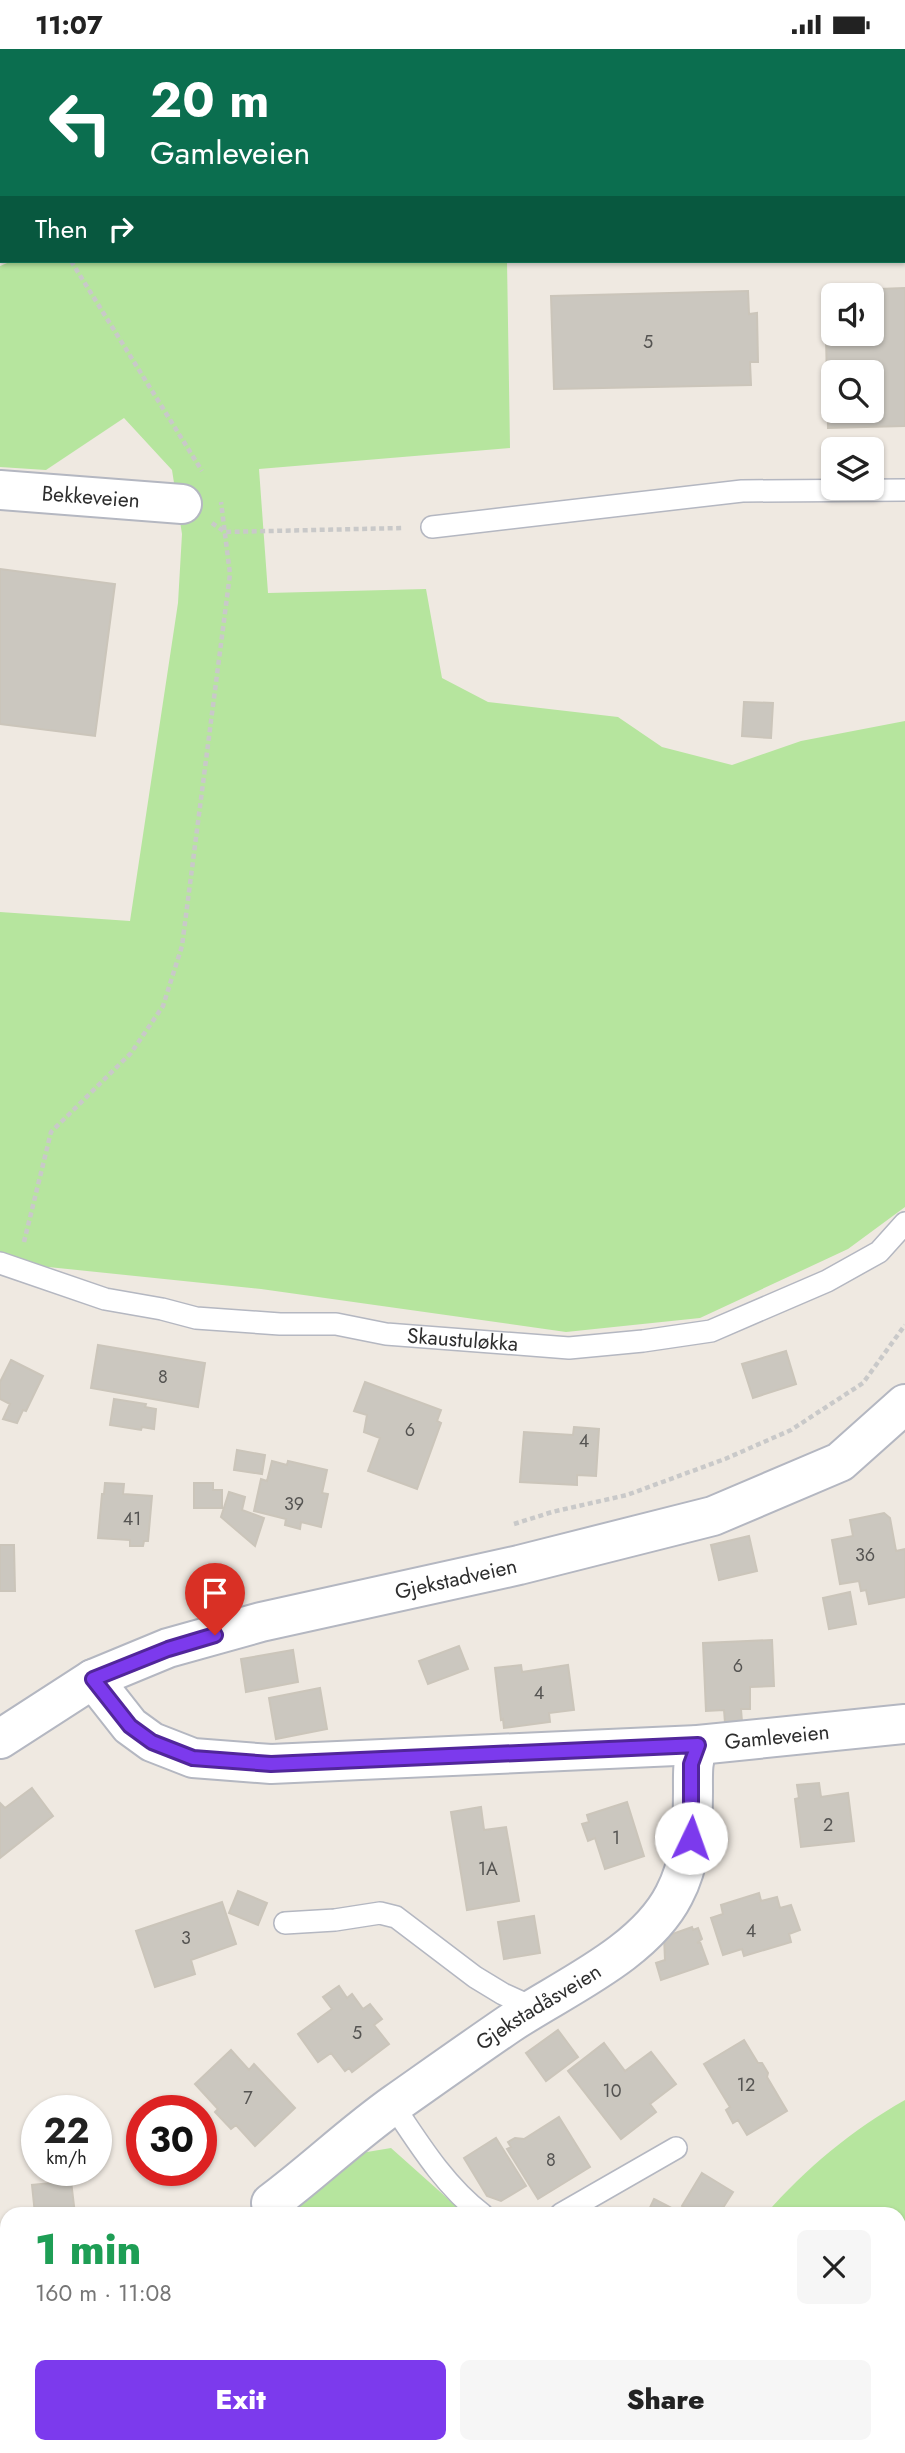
<!DOCTYPE html>
<meta charset="utf-8">
<style>
:root{--surface:#fff;--page:#f6f6f6;--text:#222;--muted:#767676;--accent:#7c3aed}
body{margin:0;font-family:Jost,sans-serif;background:var(--page);color:var(--text);height:100vh;display:flex;flex-direction:column;font-size:26px;white-space:nowrap}
*{box-sizing:border-box;margin:0}
p{font-size:23px;color:var(--muted)}
.icon{flex:none;width:38px;height:38px;fill:none;stroke:currentColor;stroke-width:2;stroke-linecap:round;stroke-linejoin:round}
.map{position:relative;flex:1;overflow:hidden}
.side{position:absolute;left:0px;top:2158px;width:906px;height:247px;display:flex;flex-direction:column;background:var(--surface);border-radius:21px 21px 0 0;box-shadow:0 2px 5px #0004}
.side>*{flex:none}
.guide{position:absolute;left:0px;top:0px;width:906px;height:214px;box-shadow:0 2px 5px #0004;background:#0b6e4f;color:#fff;overflow:hidden}
.controls{position:absolute;left:821px;top:234px;display:grid;gap:14px}
.controls a{display:grid;place-items:center;width:63px;height:63px;border-radius:10px;background:var(--surface);box-shadow:0 2px 5px #0004;font-size:35px}
.speed{position:absolute;left:21px;top:2046px;display:flex;gap:14px;font-size:35px;font-weight:700;text-align:center}
.speed>*{display:grid;place-content:center;width:91px;height:91px;border-radius:50%;background:var(--surface);box-shadow:0 2px 5px #0004;line-height:1}
.speed small{font-size:18px;font-weight:400}
.speed .limit{border:10px solid #d22;background:#fff;color:#111}
.pin{position:absolute;display:grid;place-items:center;width:60px;height:60px;color:#fff;margin:-72px -30px;border-radius:50% 50% 50% 0;rotate:-45deg;box-shadow:0 0 7px #0007}
.pin .icon{rotate:45deg}
.me{position:absolute;width:77px;margin:-38px;rotate:3deg;stroke-linejoin:round;filter:drop-shadow(0 0 5px #0008)}
.turn{display:flex;align-items:center;gap:24px;height:147px;padding:0 35px;font-size:32px}
.turn .icon{width:91px;height:91px;stroke-width:2.5}
.turn b{display:block;font-size:49px;line-height:60px}
.then{display:flex;align-items:center;height:66px;padding:0 35px;background:#0003;gap:14px;font-size:26px}
.round{display:grid;place-items:center;flex:none;width:74px;height:74px;border-radius:10px;background:var(--page)}
.overview{display:flex;align-items:center;justify-content:space-between;height:119px;padding:0 35px}
h1{font-size:42px;font-weight:800;line-height:52px;color:#1e9e55}
.cta{display:flex;gap:14px;margin-top:auto;padding:14px 35px}
.cta a{flex:1;height:80px;border-radius:10px;background:var(--accent);color:#fff;font-size:28px;font-weight:800;line-height:80px;text-align:center}
.cta a+a{background:var(--page);color:var(--text)}
.status{display:flex;justify-content:space-between;align-items:center;height:49px;padding:0 35px;background:var(--surface);direction:ltr}
.status svg{height:19px;fill:currentColor}
.map>svg:first-child{display:block}
.green{fill:#b6e59e}
.building{fill:#cbc7bf;stroke:#cbc5ba;stroke-width:2;fill-rule:evenodd}
.lines{fill:none;stroke-linecap:round;stroke-linejoin:round}
.lane-casing{stroke:#b4b7c1;stroke-width:24}
.street-casing{stroke:#b4b7c1;stroke-width:42}
.secondary-casing{stroke:#b4b7c1;stroke-width:42}
.path{stroke:#c9c9c9;stroke-width:4.5;stroke-dasharray:5 3.5;stroke-linecap:butt}
.lane{stroke:#fff;stroke-width:21}
.street{stroke:#fff;stroke-width:38}
.secondary{stroke:#fff;stroke-width:38}
.route-casing{stroke:#51269a;stroke-width:18}
.route{stroke:#7c3aed;stroke-width:12}
.labels{text-anchor:middle;dominant-baseline:central;stroke-width:5;stroke-linejoin:round;paint-order:stroke}
.number-label{font-size:18px;fill:#555452}
.street-label{font-size:21px;fill:#2e2e2e;stroke:#fff}
</style>
<div class="status"><b>11:07</b><svg viewBox="0 0 49 12"><path d="M0 12V9h3v3zM5 12V6h3v6zM10 12V3h3v9zM15 12V0h3v12zM26 1h20v11H26zM47 4h2v5h-2z"/></svg></div>
<div class="map">
<svg width="905" height="2404" viewBox="0 0 905 2404">
<rect width="100%" height="100%" fill="#efe9e1"/>
<!-- green -->
<path class="green" d="M0,0H503V2H2V163Z
M12,212H507L510,399L259,420L268,544L426,540L442,629L488,653L618,668L662,698L732,716L801,692L905,672V1158L848,1200L700,1269L566,1283L261,1240L0,1213V863L130,872L178,554L182,485L172,421L124,369L46,421L0,418V217Z
M905,2051V2404H189L190,2398H900V2165H766C805,2120 853,2080 905,2051Z
M391,2099L465,2165H285L349,2106Z
M0,2330L7,2336V2398H63L66,2404H0Z"/>
<!-- building -->
<path class="building" d="M905,239V377L828,379L825,242ZM833,247H872V285H833ZM833,324H872V362H833Z
M748,242L749,265L757,264L758,313H750L751,336L554,340L551,247Z
M0,520L115,535L95,687L0,675Z
M744,653L773,654L771,689L742,687Z
M98,1296L205,1314L198,1358L91,1339Z
M786,1302L796,1335L753,1349L742,1315Z
M11,1311L43,1327L26,1362L23,1361L17,1374L3,1370L10,1355L0,1350V1333Z
M365,1333L441,1361L437,1372L441,1374L417,1440L368,1422L380,1389L364,1383L367,1366L354,1362Z
M114,1350L146,1355L145,1358L156,1360L154,1380L142,1378L141,1381L110,1376Z
M574,1378L599,1380L596,1427L577,1426V1436L520,1433L524,1383L573,1386Z
M237,1401L265,1406L262,1425L234,1421Z
M272,1412L287,1416L288,1412L327,1421L322,1444L328,1445L321,1478L301,1473L300,1480L285,1476L286,1470L254,1462L261,1430L267,1432Z
M105,1434L124,1435L123,1445L152,1447L148,1492H144L143,1497H130V1491L98,1489L102,1445H104Z
M194,1434H213V1441H222V1459H194Z
M229,1443L245,1448L242,1461L264,1469L255,1497L221,1468Z
M884,1464L890,1469L896,1502L905,1500V1548L869,1555L866,1541L861,1542L859,1532L840,1535L832,1491L853,1487L850,1471Z
M749,1487L757,1522L719,1531L711,1496Z
M0,1496H14L15,1542H0Z
M850,1543L856,1575L829,1580L823,1549Z
M772,1591L774,1637L750,1638V1660H741L742,1673L725,1674L724,1661L706,1662L703,1594Z
M459,1597L468,1620L428,1635L419,1612Z
M293,1601L298,1633L246,1643L241,1610Z
M521,1616L522,1623L568,1616L574,1661L549,1664L550,1673L504,1679L503,1670L501,1671L495,1619Z
M320,1639L327,1680L276,1690L269,1649Z
M819,1734L821,1748L848,1744L854,1792L801,1798L795,1750L799,1749L797,1736Z
M32,1739L53,1767L0,1809V1754L5,1759Z
M627,1753L644,1807L605,1820L595,1789L588,1792L582,1775L589,1773L587,1766Z
M481,1758L484,1781L506,1778L519,1852L467,1861L451,1763Z
M238,1842L267,1854L258,1876L229,1864Z
M759,1844L761,1852L777,1848L780,1859L791,1856L800,1881L789,1885L791,1893L744,1907L742,1900L723,1906L711,1869L723,1865L721,1856Z
M222,1853L236,1895L191,1911L195,1925L155,1938L136,1882Z
M534,1867L540,1904L504,1910L498,1873Z
M692,1878L693,1881L698,1879L702,1890L697,1894L700,1893L708,1915L661,1931L656,1914L665,1911L664,1888Z
M339,1937L347,1949L352,1945L363,1960L370,1955L382,1970L374,1976L389,1995L352,2023L349,2019L345,2022L331,2004L318,2013L298,1985L332,1960L323,1948Z
M558,1981L578,2008L546,2032L526,2004Z
M744,1991L758,2014H762L768,2024L767,2028L787,2062L747,2086L738,2071L733,2074L726,2061L730,2058L704,2015Z
M604,1994L625,2022L651,2003L676,2035L650,2055L656,2063L621,2090L568,2022Z
M231,2001L249,2021L254,2015L295,2059L255,2097L236,2076L231,2080L215,2063L218,2060L195,2035Z
M559,2068L590,2118L538,2150L507,2100L511,2098L508,2093L515,2089L524,2090Z
M496,2089L526,2137L501,2152L487,2147L464,2109Z
M702,2124L733,2143L719,2165H694L682,2157Z
M71,2132L75,2165H35L32,2136Z
M654,2150L683,2165H647Z
M7,2178V2219L1,2220L4,2240H0V2179Z
M96,2398H140L135,2404H104Z"/>
<g class="lines">
<!-- lane casing -->
<g class="lane-casing">
<g id="lane">
<path d="M432,478L742,442L905,441"/>
<path id="s1" d="M0,1214L105,1250L162,1260L196,1269L280,1275H336L386,1285L569,1299L643,1292L711,1282L827,1232L879,1203L905,1174"/>
<path d="M285,1874L335,1871L380,1864L396,1868L475,1928L503,1945L534,1959"/>
<path d="M393,2056C419,2095 445,2137 482,2165"/>
<path d="M561,2165L676,2099"/>
</g>
</g>
<!-- street casing -->
<g class="street-casing">
<g id="street">
<path id="s2" d="M0,441L182,455"/>
<path id="s3" d="M93,1630L130,1677L152,1693L193,1709L271,1715L698,1696L905,1675"/>
<path id="s4" d="M271,2154C314,2122 352,2085 396,2054C433,2028 471,2001 509,1975C561,1940 644,1905 674,1846C691,1814 693,1778 693,1743C693,1724 692,1714 698,1696"/>
</g>
</g>
<!-- secondary casing -->
<g class="secondary-casing">
<g id="secondary">
<path id="s5" d="M0,1690L93,1630L168,1599L261,1573L519,1516L713,1467L840,1413L905,1355"/>
</g>
</g>
<!-- path -->
<path class="path" d="M20,0V2
M71,212L202,422
M212,474L225,483L403,479
M24,1193L51,1083L131,1004L163,957L182,897L230,525L221,453
M514,1475L552,1463L627,1446L725,1410L791,1381L863,1334L905,1276"/>
<!-- lane -->
<use href="#lane" class="lane"/>
<!-- street -->
<use href="#street" class="street"/>
<!-- secondary -->
<use href="#secondary" class="secondary"/>
</g>
<g class="lines">
<!-- route casing -->
<g class="route-casing">
<path id="route" d="M215,1586L168,1600L93,1630L130,1677L152,1693L193,1709L271,1715L698,1696L691,1715V1789"/>
</g>
<!-- route -->
<use href="#route" class="route"/>
</g>
<g class="labels">
<!-- number labels -->
<g class="number-label">
<text x="648" y="293">5</text>
<text x="163" y="1328">8</text>
<text x="410" y="1381">6</text>
<text x="584" y="1392">4</text>
<text x="294" y="1455">39</text>
<text x="132" y="1470">41</text>
<text x="865" y="1506">36</text>
<text x="738" y="1617">6</text>
<text x="539" y="1644">4</text>
<text x="828" y="1776">2</text>
<text x="616" y="1789">1</text>
<text x="488" y="1820">1A</text>
<text x="751" y="1882">4</text>
<text x="186" y="1889">3</text>
<text x="357" y="1984">5</text>
<text x="746" y="2036">12</text>
<text x="612" y="2042">10</text>
<text x="248" y="2049">7</text>
<text x="551" y="2111">8</text>
</g>
<!-- street labels -->
<g class="street-label">
<text stroke="none"><textPath href="#s2" startOffset="91">Bekkeveien</textPath></text>
<text stroke="none"><textPath href="#s1" startOffset="472">Skaustuløkka</textPath></text>
<text stroke="none"><textPath href="#s5" startOffset="488">Gjekstadveien</textPath></text>
<text stroke="none"><textPath href="#s3" startOffset="716">Gamleveien</textPath></text>
<text stroke="none"><textPath href="#s4" startOffset="332">Gjekstadåsveien</textPath></text>
</g>
</g>
</svg>
<div class="controls">
<a><svg class="icon" aria-label="sound" viewBox="0 0 24 24"><path d="M4 9h4l5-4v14l-5-4H4zM17 9q2 3 0 6"/></svg></a>
<a><svg class="icon" aria-label="search" viewBox="0 0 24 24"><circle cx="10" cy="10" r="6"/><path d="M15 15l6 6"/></svg></a>
<a><svg class="icon" aria-label="layers" viewBox="0 0 24 24"><path d="M12 4l9 5-9 5-9-5zM3 14l9 5 9-5"/></svg></a>
</div>
<div class="speed"><div>22<small>km/h</small></div><div class="limit">30</div></div>
<div class="pin" style="left:215px;top:1586px;background:#d93025"><svg class="icon" aria-label="arrive" viewBox="0 0 24 24"><path d="M6 21V4h12l-3 4 3 4H6"/></svg></div>
<svg class="me" style="left:691px;top:1789px" viewBox="-20 -20 40 40"><circle r="19" fill="#fff"/><path d="M0-13L10 11 0 6-10 11z" fill="#7c3aed"/></svg>
<div class="guide">
<div class="turn"><svg class="icon" aria-label="left" viewBox="0 0 24 24"><path d="M17 20v-9H6M10 6l-5 5 5 5"/></svg><div><b>20 m</b>Gamleveien</div></div>
<div class="then">Then<svg class="icon" aria-label="right" viewBox="0 0 24 24"><path d="M7 20v-9h11M14 6l5 5-5 5"/></svg></div>
</div>
<section class="side">
<div class="overview"><div><h1>1 min</h1><p>160 m · 11:08</p></div><a class="round"><svg class="icon" aria-label="close" viewBox="0 0 24 24"><path d="M6 6l12 12M18 6L6 18"/></svg></a></div>
<div class="cta"><a>Exit</a><a>Share</a></div>
</section>
</div>
